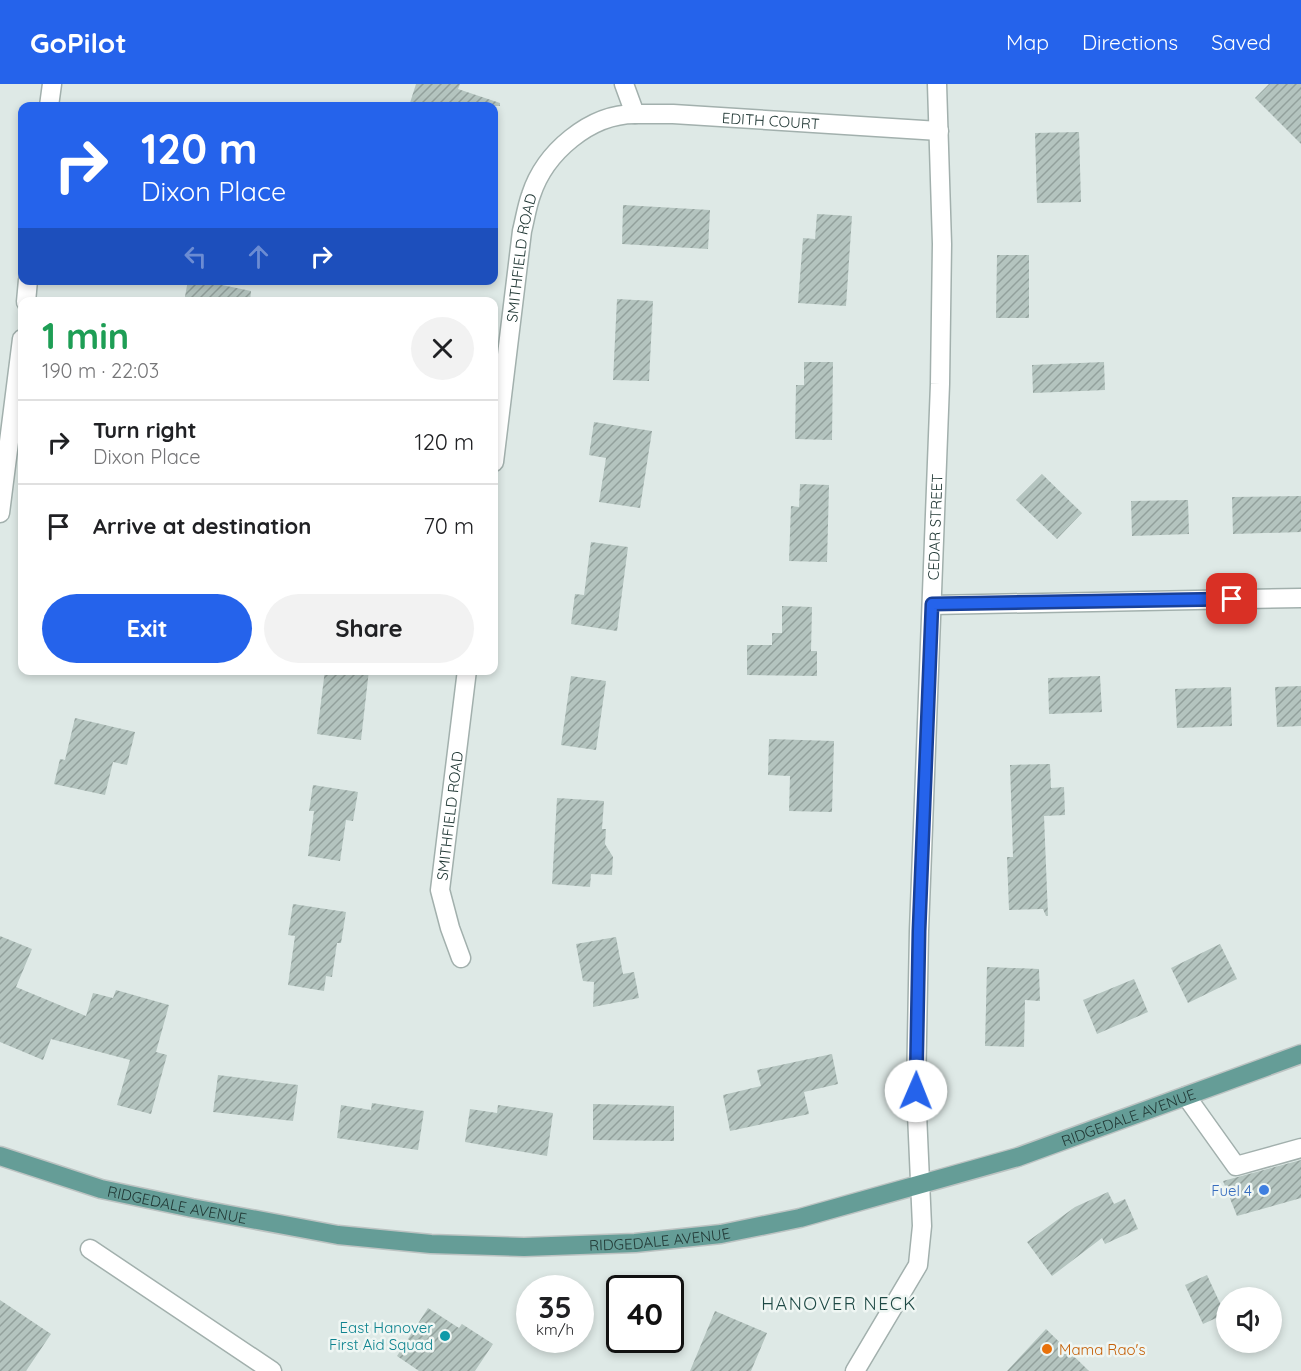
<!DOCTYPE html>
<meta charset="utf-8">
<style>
:root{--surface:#fff;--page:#f2f2f2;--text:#202124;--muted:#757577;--line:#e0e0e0;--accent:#2563eb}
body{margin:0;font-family:Quicksand,sans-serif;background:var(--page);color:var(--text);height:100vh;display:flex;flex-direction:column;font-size:22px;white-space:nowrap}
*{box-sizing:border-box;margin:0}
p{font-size:20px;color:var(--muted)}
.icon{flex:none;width:33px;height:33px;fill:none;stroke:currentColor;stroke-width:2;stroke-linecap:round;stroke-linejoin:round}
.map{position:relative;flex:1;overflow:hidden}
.sheet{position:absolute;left:18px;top:213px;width:480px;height:378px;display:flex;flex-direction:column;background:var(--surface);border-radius:12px;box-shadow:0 3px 9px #0003}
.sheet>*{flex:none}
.top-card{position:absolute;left:18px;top:18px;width:480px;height:183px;border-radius:12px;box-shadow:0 3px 9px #0003;background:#2563eb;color:#fff;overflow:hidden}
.buttons{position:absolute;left:1216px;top:1203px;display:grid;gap:12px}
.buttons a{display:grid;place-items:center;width:66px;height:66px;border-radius:50%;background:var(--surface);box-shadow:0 3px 9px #0003;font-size:30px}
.speed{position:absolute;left:516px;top:1191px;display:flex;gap:12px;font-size:30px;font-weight:700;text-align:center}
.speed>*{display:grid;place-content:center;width:78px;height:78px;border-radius:50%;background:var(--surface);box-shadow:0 3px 9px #0003;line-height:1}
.speed small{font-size:15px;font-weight:400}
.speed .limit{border:3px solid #111;border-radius:9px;background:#fff;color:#111}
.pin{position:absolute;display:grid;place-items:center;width:51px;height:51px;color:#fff;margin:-26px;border-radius:12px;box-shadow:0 3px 9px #0006}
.me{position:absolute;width:66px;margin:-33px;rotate:1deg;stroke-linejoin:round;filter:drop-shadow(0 0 4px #0008)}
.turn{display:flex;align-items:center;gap:21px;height:126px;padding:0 24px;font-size:27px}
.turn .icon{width:78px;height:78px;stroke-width:2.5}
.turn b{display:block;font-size:42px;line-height:51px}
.lanes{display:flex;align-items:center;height:57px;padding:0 24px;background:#0003;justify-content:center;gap:30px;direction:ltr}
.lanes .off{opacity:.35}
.round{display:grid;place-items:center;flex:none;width:63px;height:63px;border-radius:32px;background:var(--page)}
.headline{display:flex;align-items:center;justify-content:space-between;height:102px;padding:0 24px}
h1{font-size:36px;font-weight:700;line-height:45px;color:#1e9e55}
.primary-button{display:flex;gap:12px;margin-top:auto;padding:12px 24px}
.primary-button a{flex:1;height:69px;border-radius:36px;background:var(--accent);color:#fff;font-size:24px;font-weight:700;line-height:69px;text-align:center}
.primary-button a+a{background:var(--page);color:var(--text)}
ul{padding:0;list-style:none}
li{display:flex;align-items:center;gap:18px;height:84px;padding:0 24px;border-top:2px solid var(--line)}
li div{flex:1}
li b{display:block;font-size:22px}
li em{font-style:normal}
header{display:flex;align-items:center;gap:36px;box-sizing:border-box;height:84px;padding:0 30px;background:var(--accent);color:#fff}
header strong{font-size:28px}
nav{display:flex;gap:33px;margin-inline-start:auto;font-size:21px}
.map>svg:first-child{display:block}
.building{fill:url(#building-hatch)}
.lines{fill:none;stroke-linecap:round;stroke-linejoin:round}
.minor-casing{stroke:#a2b0ad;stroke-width:21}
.major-casing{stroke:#bcc3c2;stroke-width:21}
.minor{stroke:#fff;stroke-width:18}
.major{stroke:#659d97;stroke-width:18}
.route-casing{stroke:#184099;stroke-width:15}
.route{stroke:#2563eb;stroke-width:10}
.shop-dot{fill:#3f7fe0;stroke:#eff6f3;stroke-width:2}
.culture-dot{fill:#0f9aa8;stroke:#eff6f3;stroke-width:2}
.food-dot{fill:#e8710a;stroke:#eff6f3;stroke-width:2}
.labels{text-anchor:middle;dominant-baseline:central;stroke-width:5;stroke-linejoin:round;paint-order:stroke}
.street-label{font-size:15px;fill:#213835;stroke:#eff6f3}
.shop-label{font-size:15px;fill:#366cbe;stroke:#eff6f3;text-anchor:end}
.culture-label{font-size:15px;fill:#0d838f;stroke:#eff6f3;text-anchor:end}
.food-label{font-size:15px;fill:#c56008;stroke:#eff6f3;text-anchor:start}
.quarter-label{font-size:18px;letter-spacing:1.5px;fill:#1e4945;stroke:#eff6f3}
</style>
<header>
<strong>GoPilot</strong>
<nav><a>Map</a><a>Directions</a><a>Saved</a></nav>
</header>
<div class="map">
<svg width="1301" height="1287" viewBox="0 0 1301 1287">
<defs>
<pattern id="building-hatch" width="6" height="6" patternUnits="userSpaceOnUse" patternTransform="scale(1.5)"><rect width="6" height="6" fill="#b4c4bf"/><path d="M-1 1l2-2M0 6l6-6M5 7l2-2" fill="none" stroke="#92a09c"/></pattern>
</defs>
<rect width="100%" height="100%" fill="#dee9e6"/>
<!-- building -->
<path class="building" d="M416,0H460L458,5L500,19V22H409Z
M1269,0H1301V60L1255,14Z
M1079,48L1081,118L1037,119L1035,49Z
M623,121L710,126L708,165L622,160Z
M817,130L852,132L846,222L798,219L803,154L815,155Z
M997,171H1029V234H996Z
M188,196H198L251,207L250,218H184Z
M617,215L653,217L649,297L613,296Z
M804,278H833L832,356L795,355L796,301H804Z
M1104,278L1105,306L1033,309L1032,281Z
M594,338L652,347L640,424L599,418L606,374L589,371Z
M1042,390L1082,429L1057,455L1016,416Z
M800,400L829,401L827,478L789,477L791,422L799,423Z
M1301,412V448L1233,450L1232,413Z
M1188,416L1189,450L1132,452L1131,417Z
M591,458L628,463L617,547L571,540L575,510L584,511Z
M782,522L812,523L811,567H817V592L747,591V561H772V549H782Z
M325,586H369L361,656L317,650Z
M571,592L606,597L596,666L561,661Z
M1100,592L1102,628L1049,630L1048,594Z
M1301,602V642L1277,643L1275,603Z
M1231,603L1232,642L1177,644L1175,605Z
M75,634L135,648L127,681L113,678L105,711L54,700L60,675L65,676Z
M769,655L834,657L832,728L789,727L790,692L768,691Z
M1050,680L1051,704L1064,703L1065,731L1044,732L1048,832H1046L1043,825L1009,826L1007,773H1013L1010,681Z
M313,701L358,708L353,737L346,736L340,777L308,772L314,727H309Z
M557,714L604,717L602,745H606L605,760L613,773L612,791L591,790L590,803L552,800Z
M293,820L346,828L341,859H337L332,893L326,892L324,907L288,901L295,852L288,851Z
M0,852L32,865L16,903L86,932L93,909L113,914L116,906L169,921L156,968L167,971L151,1030L117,1021L130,976L51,955L43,976L0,958Z
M616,853L623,890L634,888L639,914L593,923L594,898L583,897L576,860Z
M1220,860L1237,895L1188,919L1171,884Z
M987,883L1039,885L1040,917L1025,916L1024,963L985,962Z
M1134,895L1148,928L1097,950L1083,916Z
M832,970L838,1000L804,1008L809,1030L730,1047L723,1011L761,1002L757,986Z
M218,991L298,1001L293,1037L213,1028Z
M372,1019L424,1027L418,1066L337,1054L341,1021L371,1026Z
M593,1020L674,1022V1057L593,1056Z
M498,1021L553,1029L547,1072L465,1058L470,1025L497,1029Z
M1301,1076V1114L1237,1132L1223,1097Z
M1108,1108L1114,1120L1125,1115L1138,1145L1105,1160L1102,1154L1052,1192L1027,1158L1075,1123Z
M1207,1191L1225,1230L1203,1240L1185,1201Z
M0,1216L51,1250L26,1287H0Z
M428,1224L459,1244L462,1240L493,1260L475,1287H419L397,1272Z
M715,1227L767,1249L751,1287H690Z
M1046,1245L1089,1287H1007Z"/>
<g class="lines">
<!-- minor casing -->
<g class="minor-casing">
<g id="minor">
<path id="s1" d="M624,0L635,30H673L939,47"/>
<path d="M49,22L52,0"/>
<path d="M26,218L28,196"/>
<path id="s2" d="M494,378L522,147C525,135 527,122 531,111C545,68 590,30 635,30"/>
<path d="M0,429L22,255"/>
<path d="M932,521L1301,514"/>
<path id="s3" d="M461,874L450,844L440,806L467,586"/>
<path d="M1186,1012L1236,1082L1301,1064"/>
<path d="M90,1165L272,1287"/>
<path id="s4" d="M855,1287L918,1181L922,1142L916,1007L919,847L940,300L942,160L937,0"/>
</g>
</g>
<!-- major casing -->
<g class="major-casing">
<g id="major">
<path id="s5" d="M0,1072L101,1105L192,1124L338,1151L431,1160L524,1163L635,1159L721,1150L800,1134L1018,1073L1301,970"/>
</g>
</g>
<!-- minor -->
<use href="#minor" class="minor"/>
<!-- major -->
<use href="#major" class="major"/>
</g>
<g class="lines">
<!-- route casing -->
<g class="route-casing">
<path id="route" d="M916,1007L919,847L932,520L1232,515"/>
</g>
<!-- route -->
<use href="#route" class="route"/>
</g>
<!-- markers -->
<circle class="shop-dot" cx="1264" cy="1106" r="6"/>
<circle class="culture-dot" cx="445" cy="1252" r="6"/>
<circle class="food-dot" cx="1047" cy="1265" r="6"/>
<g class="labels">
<!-- street labels -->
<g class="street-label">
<text stroke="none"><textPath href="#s1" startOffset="168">EDITH COURT</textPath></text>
<text stroke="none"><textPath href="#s2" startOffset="206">SMITHFIELD ROAD</textPath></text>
<text stroke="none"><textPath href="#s4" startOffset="862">CEDAR STREET</textPath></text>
<text stroke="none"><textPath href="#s3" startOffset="146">SMITHFIELD ROAD</textPath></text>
<text stroke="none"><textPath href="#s5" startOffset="1156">RIDGEDALE AVENUE</textPath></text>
<text stroke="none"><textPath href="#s5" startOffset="184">RIDGEDALE AVENUE</textPath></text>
<text stroke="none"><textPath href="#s5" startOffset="670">RIDGEDALE AVENUE</textPath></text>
</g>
<!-- shop labels -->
<g class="shop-label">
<text x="1252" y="1106">Fuel 4</text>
</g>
<!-- culture labels -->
<g class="culture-label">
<text x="433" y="1243">East Hanover<tspan x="433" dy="17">First Aid Squad</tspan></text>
</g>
<!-- food labels -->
<g class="food-label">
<text x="1059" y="1265">Mama Rao's</text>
</g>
<!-- quarter labels -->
<g class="quarter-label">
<text x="839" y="1219">HANOVER NECK</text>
</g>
</g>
</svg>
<div class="buttons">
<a><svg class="icon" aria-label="sound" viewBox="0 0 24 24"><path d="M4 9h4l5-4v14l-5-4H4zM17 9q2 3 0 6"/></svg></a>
</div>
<div class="speed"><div>35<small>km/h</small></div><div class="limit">40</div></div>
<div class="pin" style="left:1232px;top:515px;background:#d93025"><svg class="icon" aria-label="arrive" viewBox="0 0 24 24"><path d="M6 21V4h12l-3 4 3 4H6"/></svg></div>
<svg class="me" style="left:916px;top:1007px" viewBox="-20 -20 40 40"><circle r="19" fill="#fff"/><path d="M0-13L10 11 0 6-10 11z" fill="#2563eb"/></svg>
<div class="top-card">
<div class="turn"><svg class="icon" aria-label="right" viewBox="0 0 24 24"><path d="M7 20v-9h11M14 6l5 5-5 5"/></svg><div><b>120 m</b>Dixon Place</div></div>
<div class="lanes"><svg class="icon off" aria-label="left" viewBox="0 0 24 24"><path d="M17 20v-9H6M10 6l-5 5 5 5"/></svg><svg class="icon off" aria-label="ahead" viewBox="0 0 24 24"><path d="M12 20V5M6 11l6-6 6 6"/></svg><svg class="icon" aria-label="right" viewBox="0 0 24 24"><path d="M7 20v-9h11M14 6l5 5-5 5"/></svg></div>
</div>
<section class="sheet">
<div class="headline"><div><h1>1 min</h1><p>190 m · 22:03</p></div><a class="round"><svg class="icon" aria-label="close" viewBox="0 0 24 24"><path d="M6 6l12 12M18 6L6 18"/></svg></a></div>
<ul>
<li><svg class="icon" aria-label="right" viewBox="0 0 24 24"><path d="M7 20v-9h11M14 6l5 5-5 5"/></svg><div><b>Turn right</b><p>Dixon Place</p></div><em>120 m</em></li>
<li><svg class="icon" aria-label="arrive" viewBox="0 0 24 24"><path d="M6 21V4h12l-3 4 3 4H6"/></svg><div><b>Arrive at destination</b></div><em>70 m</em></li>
</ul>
<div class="primary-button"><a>Exit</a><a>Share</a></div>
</section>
</div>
